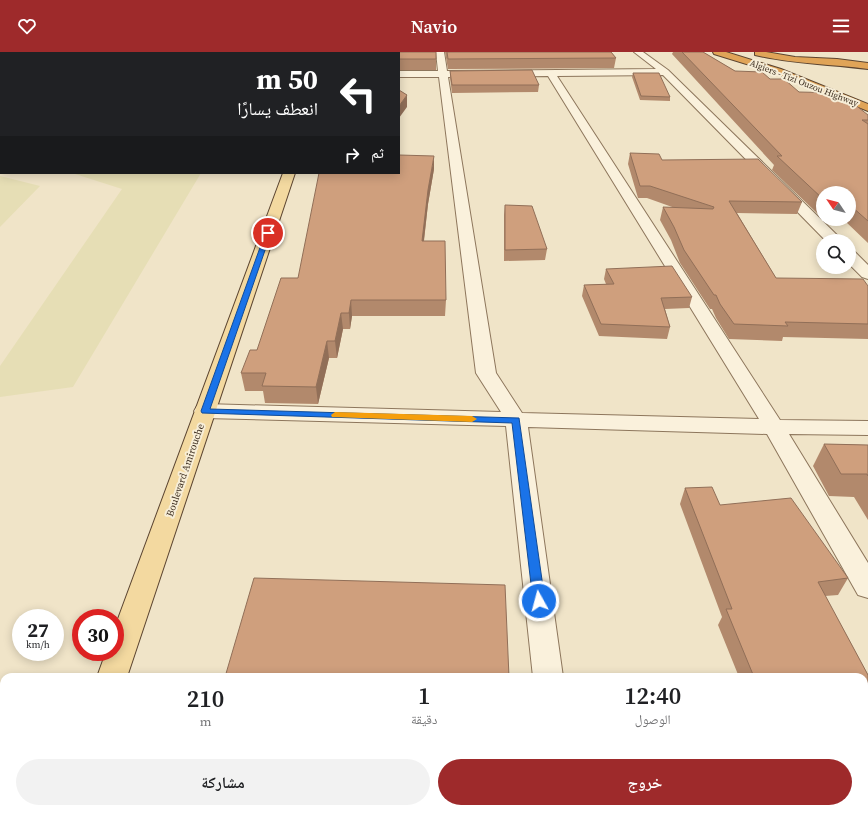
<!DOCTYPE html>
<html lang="ar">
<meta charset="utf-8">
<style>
:root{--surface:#fff;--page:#f2f2f2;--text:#202124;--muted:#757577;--accent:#9e2a2b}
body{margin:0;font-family:"Source Serif 4","Noto Naskh Arabic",serif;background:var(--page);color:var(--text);direction:rtl;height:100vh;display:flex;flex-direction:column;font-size:15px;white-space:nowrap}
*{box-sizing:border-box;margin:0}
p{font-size:13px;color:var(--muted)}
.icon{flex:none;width:22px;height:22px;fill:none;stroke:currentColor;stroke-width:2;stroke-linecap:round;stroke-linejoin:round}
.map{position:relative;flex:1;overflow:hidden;direction:ltr}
.side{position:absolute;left:0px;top:621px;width:868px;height:140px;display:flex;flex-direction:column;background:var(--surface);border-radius:12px 12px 0 0;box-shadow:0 2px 10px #0003;direction:rtl}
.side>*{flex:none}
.top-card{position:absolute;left:0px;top:0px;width:400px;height:122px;box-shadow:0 2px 10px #0003;direction:rtl;background:#202124;color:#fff;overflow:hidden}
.needle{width:26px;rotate:305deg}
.controls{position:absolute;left:816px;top:134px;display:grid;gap:8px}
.controls a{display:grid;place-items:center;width:40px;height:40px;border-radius:50%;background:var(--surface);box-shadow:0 2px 10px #0003;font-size:20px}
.speed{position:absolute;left:12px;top:557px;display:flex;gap:8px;font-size:20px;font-weight:700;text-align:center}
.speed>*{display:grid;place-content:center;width:52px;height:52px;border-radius:50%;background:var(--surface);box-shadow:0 2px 10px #0003;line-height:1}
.speed small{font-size:10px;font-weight:400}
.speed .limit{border:6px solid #d22;background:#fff;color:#111}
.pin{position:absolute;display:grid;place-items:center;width:34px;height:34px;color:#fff;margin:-17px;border:2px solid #fff;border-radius:50%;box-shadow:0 1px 4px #0007}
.me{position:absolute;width:44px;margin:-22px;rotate:353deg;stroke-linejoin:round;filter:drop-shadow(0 0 3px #0008)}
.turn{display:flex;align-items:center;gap:14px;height:84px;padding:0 16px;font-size:18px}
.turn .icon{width:52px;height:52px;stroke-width:2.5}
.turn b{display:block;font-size:28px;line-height:34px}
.then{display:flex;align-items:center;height:38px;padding:0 16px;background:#0003;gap:8px;font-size:15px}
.eta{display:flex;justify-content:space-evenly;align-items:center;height:68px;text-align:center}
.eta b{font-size:24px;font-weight:600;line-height:28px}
.action{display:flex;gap:8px;margin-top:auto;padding:8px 16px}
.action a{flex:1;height:46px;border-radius:24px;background:var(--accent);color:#fff;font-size:16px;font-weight:600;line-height:46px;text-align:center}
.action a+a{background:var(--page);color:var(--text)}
header{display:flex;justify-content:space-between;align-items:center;height:52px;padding:0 16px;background:var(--accent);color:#fff;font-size:18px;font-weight:600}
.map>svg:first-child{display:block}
.farmland{fill:#e6deb5}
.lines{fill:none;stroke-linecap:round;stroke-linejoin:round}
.minor-casing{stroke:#8d765c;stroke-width:2}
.major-casing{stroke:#5b4430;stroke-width:2}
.highway-casing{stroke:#5b4430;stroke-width:2}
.minor{fill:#faf1dc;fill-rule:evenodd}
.major{fill:#f3d9a0;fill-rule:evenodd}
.highway{fill:#e0a458;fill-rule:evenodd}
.wall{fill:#b2896c}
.shaded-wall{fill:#916f58}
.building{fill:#cf9f7d;stroke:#916f58}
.route{fill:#1a73e8;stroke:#114b97}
.slow{fill:#f59e0b}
.labels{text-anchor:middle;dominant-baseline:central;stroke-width:4;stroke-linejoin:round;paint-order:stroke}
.far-street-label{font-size:9px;fill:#3d2e20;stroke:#f7eed8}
.street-label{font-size:10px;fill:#3d2e20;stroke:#f7eed8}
</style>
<header><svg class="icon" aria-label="menu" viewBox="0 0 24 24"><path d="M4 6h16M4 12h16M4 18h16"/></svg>Navio<svg class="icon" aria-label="heart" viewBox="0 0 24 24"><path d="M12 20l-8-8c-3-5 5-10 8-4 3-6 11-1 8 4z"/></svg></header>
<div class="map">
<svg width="868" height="761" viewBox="0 0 868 761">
<rect width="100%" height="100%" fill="#f0e4c8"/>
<!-- farmland -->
<path class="farmland" d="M0,0H273L1,1V99Z
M72,121H201L73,335L0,345V314L122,137Z
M0,124L40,134L0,175Z"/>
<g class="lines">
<!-- minor casing -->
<g class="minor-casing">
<path id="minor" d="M436,0H444L447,19L656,17L634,0H643L668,18L840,186L843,189H826L663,23L557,24L780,368L868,369V383L789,382L868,511V546L858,543L767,382L528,375L563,625H533L506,374L205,366L197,364L194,359L197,354L205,352L501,360L476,321L439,25H399V19H438ZM548,24L759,367L522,361L496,321L448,25Z
M849,198L855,200L868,213V227L862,225L849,212Z
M547,757H583L584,761H548Z"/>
</g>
<!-- major casing -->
<g class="major-casing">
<path id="major" d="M327,0H335V1H327Z
M283,121H295L127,625H97L106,600H115V575Z
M48,757H84L83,761H47Z"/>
</g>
<!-- highway casing -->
<g class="highway-casing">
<path id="highway" d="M713,0H726L781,17L868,52V59L775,21L714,2Z
M755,0H766L795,5L837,7L868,11V17C830,12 792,12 755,3Z"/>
</g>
<!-- minor -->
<use href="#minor" class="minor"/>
<!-- major -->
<use href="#major" class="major"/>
<!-- highway -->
<use href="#highway" class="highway"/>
</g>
<!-- wall -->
<path class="wall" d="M445,0H611L616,6L614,16L448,17Z
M673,0H703L735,19L770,27L799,40L868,63V191L845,169H828L826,167H849V141H823V164L821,162H818L772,118L774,113L672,2Z
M399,1L436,7V18H399Z
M450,19L539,33L538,40L452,41L450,26Z
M633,21L670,45V49L640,48L632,25Z
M630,101L662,108L802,150L797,162L737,161L776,226L868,234V287L783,285L782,289L729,287L716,266L712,257H710L680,211L671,188L660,168L663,155L675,156L647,146H638L628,112Z
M434,117L428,152L424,189L446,248L445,264H352L350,277H343L337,306H329L318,352L265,351L263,339H245L241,321L257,298L298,226Z
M505,153L547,197L545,208L504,209V163Z
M606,217L692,245L689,256L665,257L670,275L667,287L599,284L582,244L584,233L606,232L604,227Z
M824,392L868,393V468L854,445L829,444L813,414Z
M685,436L720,453L848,526L838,543L825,544L868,623V681H864V625H739L718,573L722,565L680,452Z"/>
<!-- shaded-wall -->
<path class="shaded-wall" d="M407,43V55L399,66V54Z
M434,104V117L428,152L422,204V189L428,138Z
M351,248L352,264L350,277L349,261Z
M341,261L343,277L337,306L335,289Z
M327,289L329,306L318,352L316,335Z
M355,757H360V761H355Z"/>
<!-- building -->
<path class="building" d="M354,0H436V7H399V1H353Z
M447,0H611L616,6L448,7Z
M682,0H703L735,19L762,20L770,27H784L799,40L840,41L868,63V68H862L868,72V169L851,154H849V141H823V147L777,104H782Z
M532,18L539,33H452L450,19Z
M633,21H659L670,45L641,44Z
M399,38L407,43L399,54Z
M630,101L659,102L662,108L758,107L802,150L729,149L776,226L863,227L868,234V272L785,270L788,274L734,272L720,252L716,243H714L684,198L674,175L663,155L713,157L714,155L650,134H640Z
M399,103L434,104L428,138L422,189H445L446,248H351L349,261H341L335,289H327L316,335L262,334L266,321H241L250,298H257L281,226H298L319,121H399Z
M505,153L532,154L547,197L505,198Z
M672,214L692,245L661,246L670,275L601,272L584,233L614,232L606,217Z
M824,392L868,393V424L867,422H841Z
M712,435L720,453L791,446L848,526L818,530L868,623V666L864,667V625H754L726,557H732L685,436Z
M254,526L505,533L509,625H225Z
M187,757H355V761H186Z"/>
<!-- route -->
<path class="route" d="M266,179L271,181L210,357L519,366L545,549L543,553L539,554L535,553L533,549L512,371L202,361L201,359Z"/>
<!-- slow -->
<path class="slow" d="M335,360L472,364L477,367L472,370L332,365L331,363Z"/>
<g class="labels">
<!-- far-street labels -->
<g class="far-street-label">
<text transform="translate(804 31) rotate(21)">Algiers - Tizi Ouzou Highway</text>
</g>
<!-- street labels -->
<g class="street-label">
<text transform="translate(185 418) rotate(-71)">Boulevard Amirouche</text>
</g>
</g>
</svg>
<div class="controls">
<a><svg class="needle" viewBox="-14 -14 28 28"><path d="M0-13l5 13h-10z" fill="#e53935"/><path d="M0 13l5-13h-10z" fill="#757577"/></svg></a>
<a><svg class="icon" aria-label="search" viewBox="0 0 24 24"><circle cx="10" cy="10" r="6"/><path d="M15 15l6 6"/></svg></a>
</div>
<div class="speed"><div>27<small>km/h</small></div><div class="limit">30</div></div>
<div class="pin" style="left:268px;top:181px;background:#d93025"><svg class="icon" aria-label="arrive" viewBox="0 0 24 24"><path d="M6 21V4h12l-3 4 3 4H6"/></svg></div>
<svg class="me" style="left:539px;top:549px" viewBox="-20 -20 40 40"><circle r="17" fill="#1a73e8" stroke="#fff" stroke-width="3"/><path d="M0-11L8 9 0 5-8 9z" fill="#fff"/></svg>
<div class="top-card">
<div class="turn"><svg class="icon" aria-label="left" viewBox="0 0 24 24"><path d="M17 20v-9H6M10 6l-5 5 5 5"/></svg><div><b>50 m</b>انعطف يسارًا</div></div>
<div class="then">ثم<svg class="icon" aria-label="right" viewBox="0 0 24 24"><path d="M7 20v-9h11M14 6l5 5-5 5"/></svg></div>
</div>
<section class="side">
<div class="eta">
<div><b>12:40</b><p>الوصول</p></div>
<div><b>1</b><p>دقيقة</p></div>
<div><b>210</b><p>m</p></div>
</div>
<div class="action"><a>خروج</a><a>مشاركة</a></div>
</section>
</div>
